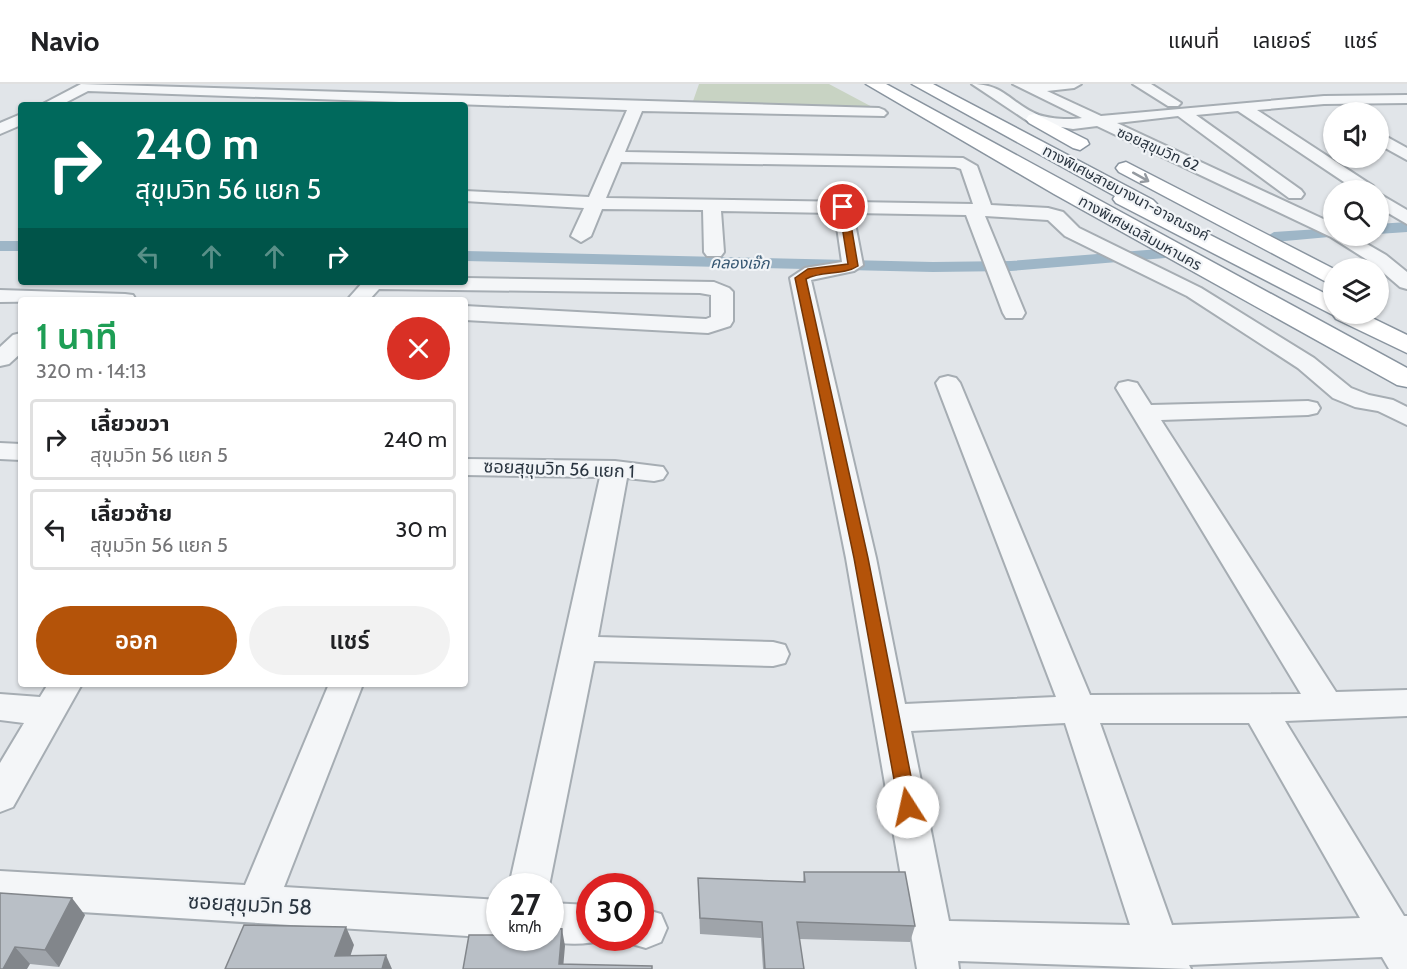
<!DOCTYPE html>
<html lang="th">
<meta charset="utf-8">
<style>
:root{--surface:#fff;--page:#f2f2f2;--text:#202124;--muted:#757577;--line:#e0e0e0;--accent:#b45309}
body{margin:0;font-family:Cabin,"Noto Sans Thai",sans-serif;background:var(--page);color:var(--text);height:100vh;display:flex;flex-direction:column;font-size:22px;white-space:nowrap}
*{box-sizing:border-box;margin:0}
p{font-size:20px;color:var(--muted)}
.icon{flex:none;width:33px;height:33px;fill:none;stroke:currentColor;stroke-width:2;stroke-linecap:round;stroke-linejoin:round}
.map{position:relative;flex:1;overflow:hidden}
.side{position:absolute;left:18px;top:213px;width:450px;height:390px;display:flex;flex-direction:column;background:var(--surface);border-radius:6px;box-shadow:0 2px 4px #0004}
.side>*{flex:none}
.banner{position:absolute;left:18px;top:18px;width:450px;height:183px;border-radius:6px;box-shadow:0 2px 4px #0004;background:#00695c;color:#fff;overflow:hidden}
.fabs{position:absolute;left:1323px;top:18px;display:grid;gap:12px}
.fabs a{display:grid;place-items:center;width:66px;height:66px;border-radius:50%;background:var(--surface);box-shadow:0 2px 4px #0004;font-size:30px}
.speed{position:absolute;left:486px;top:789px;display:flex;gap:12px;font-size:30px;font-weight:700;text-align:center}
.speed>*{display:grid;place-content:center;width:78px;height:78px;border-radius:50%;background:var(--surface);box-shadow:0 2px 4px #0004;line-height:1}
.speed small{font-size:15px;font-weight:400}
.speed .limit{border:9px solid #d22;background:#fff;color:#111}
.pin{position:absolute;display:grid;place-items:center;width:51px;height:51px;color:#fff;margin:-26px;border:3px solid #fff;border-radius:50%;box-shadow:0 2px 6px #0007}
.me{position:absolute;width:66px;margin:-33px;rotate:350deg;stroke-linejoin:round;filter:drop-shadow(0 0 4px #0008)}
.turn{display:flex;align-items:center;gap:21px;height:126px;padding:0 18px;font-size:27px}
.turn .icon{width:78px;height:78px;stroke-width:2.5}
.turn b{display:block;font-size:42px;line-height:51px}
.lanes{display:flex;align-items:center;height:57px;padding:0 18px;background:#0003;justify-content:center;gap:30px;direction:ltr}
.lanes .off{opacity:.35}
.round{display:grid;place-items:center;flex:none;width:63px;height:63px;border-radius:32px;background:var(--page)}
.headline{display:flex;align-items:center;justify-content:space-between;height:102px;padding:0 18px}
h1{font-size:36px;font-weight:600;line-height:45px;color:#1e9e55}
.action{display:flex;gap:12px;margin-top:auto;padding:12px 18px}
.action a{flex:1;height:69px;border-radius:36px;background:var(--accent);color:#fff;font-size:24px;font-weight:600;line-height:69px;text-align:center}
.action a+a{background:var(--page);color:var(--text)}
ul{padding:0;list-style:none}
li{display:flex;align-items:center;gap:18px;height:81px;margin:0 12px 9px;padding:0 6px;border:3px solid var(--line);border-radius:6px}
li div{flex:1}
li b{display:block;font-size:22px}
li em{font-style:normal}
header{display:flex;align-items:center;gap:36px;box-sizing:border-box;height:84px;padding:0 30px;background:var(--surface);border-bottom:2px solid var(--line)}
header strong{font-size:28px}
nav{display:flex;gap:33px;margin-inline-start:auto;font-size:21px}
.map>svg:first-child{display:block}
.green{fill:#c8d3c3}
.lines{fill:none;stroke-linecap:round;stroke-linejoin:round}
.canal{fill:#9eb6c7;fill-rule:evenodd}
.minor-casing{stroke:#a6adb3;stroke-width:4}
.highway-casing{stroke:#89949f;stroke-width:3}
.minor{fill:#f4f6f8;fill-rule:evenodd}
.highway{fill:#fff;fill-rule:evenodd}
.wall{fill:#9fa4aa}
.shaded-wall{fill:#82868b}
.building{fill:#b9bfc6;stroke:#82868b;stroke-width:1.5}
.oneway{stroke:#949aa0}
.route{fill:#b45309;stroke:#753606;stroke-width:1.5}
.labels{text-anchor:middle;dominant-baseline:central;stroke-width:4.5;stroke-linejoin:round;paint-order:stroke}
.far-street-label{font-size:15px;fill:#2a3540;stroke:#f1f4f7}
.far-water-label{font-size:16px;font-style:italic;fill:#365772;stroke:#f1f4f7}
.street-label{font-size:18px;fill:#2a3540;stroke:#f1f4f7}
.near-street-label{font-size:21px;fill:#2a3540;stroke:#f1f4f7}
</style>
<header>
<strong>Navio</strong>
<nav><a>แผนที่</a><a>เลเยอร์</a><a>แชร์</a></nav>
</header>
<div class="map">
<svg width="1407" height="885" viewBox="0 0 1407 885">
<rect width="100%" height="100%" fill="#e1e5e9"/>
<!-- green -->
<path class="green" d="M699,0H829L876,25L692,20Z"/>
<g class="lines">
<!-- canal -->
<path class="canal" d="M1407,138V148L1378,150V140Z
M1334,144V152H1340L1274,158L1266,153L1274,148Z
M0,157H21V167H0Z
M1159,165L1165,166L1167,170L1165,174L1011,187L933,188L465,177V167L933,178L1011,177Z"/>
<!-- minor casing -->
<g class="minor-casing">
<path id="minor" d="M81,0L879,24L884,26L887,29L884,32L642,27L625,68L963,74L977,82L991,121L1048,124L1063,128L1079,144L1201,204L1314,274L1351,304L1369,311L1393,316L1407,323V341L1378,327L1355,323L1333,314L1298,284L1187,212L1065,152L1048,136L985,132L1025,229L1022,234H1006L1003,229L966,131L853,129L863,181L854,187L811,196L876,474L905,620L1056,613L936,299L940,294L948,292L956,294L960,299L1090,611L1301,610L1116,304L1119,299L1128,297L1137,299L1151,321L1308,317L1317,319L1320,324L1317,329L1308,331L1161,336L1336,608L1407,606V632L1285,637L1404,832H1407V885H1389L1382,873L1189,881L1191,885L958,877L959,885H917L846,474L790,194L805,184L842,178L835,129L721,127L724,168L721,172H707L704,168L703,126L602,125L591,152L581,158L571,152L584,124L465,117V107L589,113L627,26L88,7L61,21H41ZM621,78L955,83L961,85L973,120L606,114ZM1065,639L1130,841L949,837L911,647ZM1100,639H1249L1360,834L1172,841Z
M972,0C1005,0 1012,21 1039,31C1051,35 1069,36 1082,34L1013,0H1081L1074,4L1047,7L1101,32L1324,12L1407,11V19L1324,20L1257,26L1373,102L1376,106H1356L1238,27L1196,31L1301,106L1304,110L1301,114H1289L1178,32L1117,39L1334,140V152H1353L1386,171L1407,188V205L1400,203L1372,179L1331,153L1097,42L1073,45L1029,38Z
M1133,0H1151L1181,19L1178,22H1168Z
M21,30V41L0,50V39Z
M1378,48L1407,64V76L1378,60Z
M1378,109L1407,126V140L1378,123Z
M465,194L714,198L729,204L733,208V237L730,242L708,249L465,236V222L706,235L711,233V211L700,209L379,205L369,216H347L363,198H465Z
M0,206L125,210L133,211L136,216L0,218Z
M21,249V269L9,280L0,282V263L13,251Z
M0,359L21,360V376L0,375Z
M465,375L615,377L663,383L667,389L663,395L654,397L627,394L598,553L773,558L785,561L789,570L785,579L773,582L594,577L549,802H509L600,393L465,391Z
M48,600H82L13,723L0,728V679L24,639L0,636V610L40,613Z
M329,600H363L284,803L500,816V854H502H500L0,823V787L245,801Z
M550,819L590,821V854L605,855C585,862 560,861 540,854H550Z
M640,824L661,830L667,844L661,858L646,864L625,858L624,854H640Z"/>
</g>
<!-- highway casing -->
<g class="highway-casing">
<path id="highway" d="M866,0H886L1407,284V303L1397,301L1054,110Z
M912,0H933L1153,116L1157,120L1155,123L1334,214V230H1364L1407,251V269L1336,235L1333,231L1116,119L1113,115L1115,112Z
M1035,30L1087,56L1089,60L1080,66L1073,64L1029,39L1026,35L1029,31Z
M1126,78L1334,185V202L1119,88L1116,84L1119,80Z"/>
</g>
<!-- minor -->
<use href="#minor" class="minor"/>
<!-- highway -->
<use href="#highway" class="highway"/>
</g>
<!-- wall -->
<path class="wall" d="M804,788L915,842L910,858L799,855L804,885H763L761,854L700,850L698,794L803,798Z
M0,809L85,831L59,883L30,880L0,885Z"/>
<!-- shaded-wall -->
<path class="shaded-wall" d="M72,814L85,831L59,883L45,866Z
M346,843L354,861L346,885L335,872Z
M562,845L565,862L563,885L559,880Z
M15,863L30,880L27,885H3Z
M386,871L392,885H382Z"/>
<!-- building -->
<path class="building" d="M804,788H905L915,842L797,838L804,885H765L762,838L700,834L698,794L805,798Z
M0,809L72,814L45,866L15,863L3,885H0Z
M500,833V854H550V843L562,845L559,880L652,882V885H463L469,851H494Z
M244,841L346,843L335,872L386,871L382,885H225Z"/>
<!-- one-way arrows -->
<defs><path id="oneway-shaft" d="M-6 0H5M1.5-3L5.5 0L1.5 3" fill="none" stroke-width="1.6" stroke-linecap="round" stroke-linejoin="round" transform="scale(1.5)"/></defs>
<use class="oneway" href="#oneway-shaft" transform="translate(1141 93) rotate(29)"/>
<!-- route -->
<path class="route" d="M843,121L848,123L858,182C843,192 821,186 806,195L868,474L917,723L914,728L908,730L901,728L899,723L854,474L795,194L808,185L848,180L839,123Z"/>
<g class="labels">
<!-- far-street labels -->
<g class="far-street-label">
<text transform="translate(1158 65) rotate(24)">ซอยสุขุมวิท 62</text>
<text transform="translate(1126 109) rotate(28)">ทางพิเศษสายบางนา-อาจณรงค์</text>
<text transform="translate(1140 149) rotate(29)">ทางพิเศษเฉลิมมหานคร</text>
</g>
<!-- far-water labels -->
<g class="far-water-label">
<text transform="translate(740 179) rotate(1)">คลองเจ๊ก</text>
</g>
<!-- street labels -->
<g class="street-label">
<text transform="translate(559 385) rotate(2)">ซอยสุขุมวิท 56 แยก 1</text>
</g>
<!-- near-street labels -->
<g class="near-street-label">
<text transform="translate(250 820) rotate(3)">ซอยสุขุมวิท 58</text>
</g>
</g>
</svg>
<div class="fabs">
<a><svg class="icon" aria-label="sound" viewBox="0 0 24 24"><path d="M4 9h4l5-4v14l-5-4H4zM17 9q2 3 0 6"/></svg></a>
<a><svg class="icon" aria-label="search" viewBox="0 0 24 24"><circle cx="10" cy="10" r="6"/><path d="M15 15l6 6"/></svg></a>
<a><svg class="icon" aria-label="layers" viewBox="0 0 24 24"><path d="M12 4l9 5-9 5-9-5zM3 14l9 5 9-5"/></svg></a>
</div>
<div class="speed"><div>27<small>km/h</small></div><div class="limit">30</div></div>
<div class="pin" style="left:843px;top:123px;background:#d93025"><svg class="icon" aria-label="arrive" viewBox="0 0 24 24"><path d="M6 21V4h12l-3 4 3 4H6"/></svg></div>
<svg class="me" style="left:908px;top:723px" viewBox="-20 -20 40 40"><circle r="19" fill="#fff"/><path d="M0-13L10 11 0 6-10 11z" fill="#b45309"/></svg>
<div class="banner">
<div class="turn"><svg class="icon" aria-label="right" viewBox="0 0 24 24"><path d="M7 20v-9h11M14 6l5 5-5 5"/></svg><div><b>240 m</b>สุขุมวิท 56 แยก 5</div></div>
<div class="lanes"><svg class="icon off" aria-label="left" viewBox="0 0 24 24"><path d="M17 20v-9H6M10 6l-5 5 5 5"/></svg><svg class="icon off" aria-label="ahead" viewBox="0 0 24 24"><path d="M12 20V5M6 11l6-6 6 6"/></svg><svg class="icon off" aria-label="ahead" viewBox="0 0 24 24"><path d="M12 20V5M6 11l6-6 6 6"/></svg><svg class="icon" aria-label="right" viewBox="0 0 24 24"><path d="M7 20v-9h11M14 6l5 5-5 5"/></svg></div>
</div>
<section class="side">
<div class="headline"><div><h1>1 นาที</h1><p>320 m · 14:13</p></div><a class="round" style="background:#d93025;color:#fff"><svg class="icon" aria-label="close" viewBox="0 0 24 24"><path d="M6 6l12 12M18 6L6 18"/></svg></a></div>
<ul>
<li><svg class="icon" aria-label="right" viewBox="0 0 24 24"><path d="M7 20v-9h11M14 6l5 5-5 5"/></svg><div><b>เลี้ยวขวา</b><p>สุขุมวิท 56 แยก 5</p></div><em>240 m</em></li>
<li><svg class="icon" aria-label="left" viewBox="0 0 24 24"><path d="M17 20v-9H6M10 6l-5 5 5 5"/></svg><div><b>เลี้ยวซ้าย</b><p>สุขุมวิท 56 แยก 5</p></div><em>30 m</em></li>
</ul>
<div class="action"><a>ออก</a><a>แชร์</a></div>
</section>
</div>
